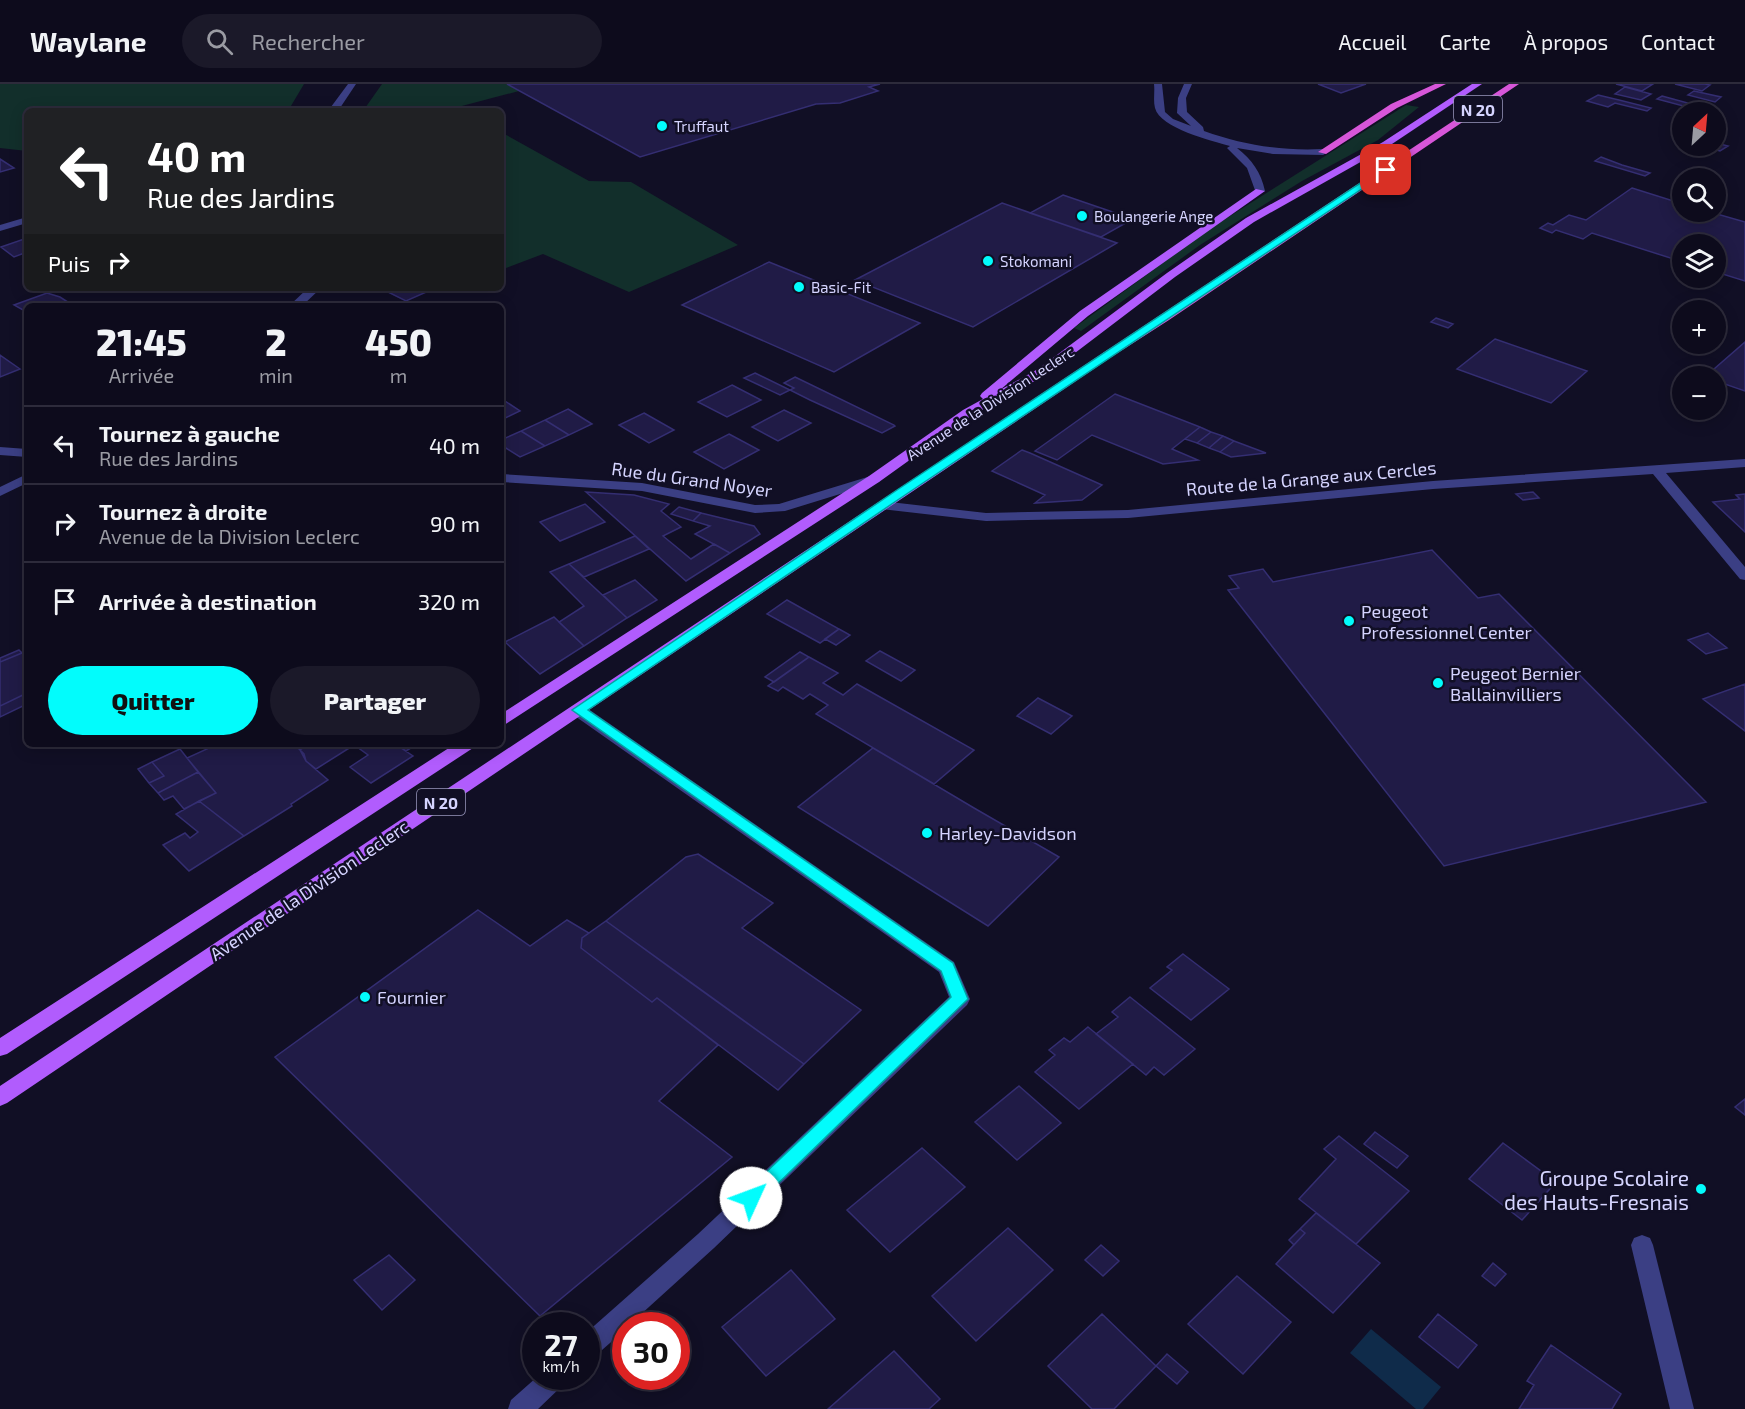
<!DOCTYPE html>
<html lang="fr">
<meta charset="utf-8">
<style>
:root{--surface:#0d0b1c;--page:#1b1929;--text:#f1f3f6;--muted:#9a9ba3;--line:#2d2b3b;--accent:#02fcfc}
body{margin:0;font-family:"Exo 2",sans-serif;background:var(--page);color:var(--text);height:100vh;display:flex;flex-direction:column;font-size:22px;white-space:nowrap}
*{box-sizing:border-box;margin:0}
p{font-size:20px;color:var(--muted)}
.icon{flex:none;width:33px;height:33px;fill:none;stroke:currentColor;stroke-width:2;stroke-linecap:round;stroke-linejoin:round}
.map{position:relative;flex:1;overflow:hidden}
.panel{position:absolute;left:24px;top:219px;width:480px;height:444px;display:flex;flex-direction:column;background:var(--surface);border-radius:9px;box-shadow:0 3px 15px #0003,0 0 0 2px var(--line)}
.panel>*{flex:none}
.banner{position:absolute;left:24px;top:24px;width:480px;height:183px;border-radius:9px;box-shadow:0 3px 15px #0003,0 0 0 2px var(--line);background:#202124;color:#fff;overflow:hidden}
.needle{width:39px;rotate:26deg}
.controls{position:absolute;left:1672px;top:18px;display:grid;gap:12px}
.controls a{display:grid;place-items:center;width:54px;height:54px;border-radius:50%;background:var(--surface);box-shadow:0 3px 15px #0003,0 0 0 2px var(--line);font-size:30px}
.speed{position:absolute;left:522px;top:1228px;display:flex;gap:12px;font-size:30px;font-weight:700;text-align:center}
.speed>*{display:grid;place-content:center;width:78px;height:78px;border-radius:50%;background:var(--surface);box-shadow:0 3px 15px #0003,0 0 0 2px var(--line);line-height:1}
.speed small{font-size:15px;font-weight:400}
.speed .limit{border:9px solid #d22;background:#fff;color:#111}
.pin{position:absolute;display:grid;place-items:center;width:51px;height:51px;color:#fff;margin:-26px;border-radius:12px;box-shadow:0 3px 9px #0006}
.me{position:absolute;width:66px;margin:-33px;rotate:47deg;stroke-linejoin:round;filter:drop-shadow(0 0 4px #0008)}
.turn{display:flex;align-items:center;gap:21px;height:126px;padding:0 24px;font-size:27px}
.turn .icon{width:78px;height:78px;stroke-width:2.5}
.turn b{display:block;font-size:42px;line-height:51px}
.then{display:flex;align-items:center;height:57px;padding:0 24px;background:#0003;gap:12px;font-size:22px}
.eta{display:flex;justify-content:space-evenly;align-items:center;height:102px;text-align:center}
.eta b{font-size:36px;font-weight:800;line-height:42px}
.primary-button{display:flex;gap:12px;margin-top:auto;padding:12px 24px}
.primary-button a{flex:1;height:69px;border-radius:36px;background:var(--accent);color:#111;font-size:24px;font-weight:800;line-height:69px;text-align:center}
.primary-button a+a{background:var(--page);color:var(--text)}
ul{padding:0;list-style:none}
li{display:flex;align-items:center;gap:18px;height:78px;padding:0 24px;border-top:2px solid var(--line)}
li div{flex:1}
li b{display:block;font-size:22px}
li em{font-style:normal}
header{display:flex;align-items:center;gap:36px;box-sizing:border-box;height:84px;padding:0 30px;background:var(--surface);border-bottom:2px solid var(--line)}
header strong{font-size:28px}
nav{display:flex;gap:33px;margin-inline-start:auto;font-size:21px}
.search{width:420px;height:54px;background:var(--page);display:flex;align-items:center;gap:15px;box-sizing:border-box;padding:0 21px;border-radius:33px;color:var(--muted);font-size:22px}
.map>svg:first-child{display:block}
.green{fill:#122f2b}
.water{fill:#0f2b4a}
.building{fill:#201b46;stroke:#342e72;stroke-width:1.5}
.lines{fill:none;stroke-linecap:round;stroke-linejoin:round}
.minor{fill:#3b3f84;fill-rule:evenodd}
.tertiary{fill:#3b3f84;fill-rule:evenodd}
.primary{fill:#b15cfd;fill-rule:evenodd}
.trunk{fill:#d756d9;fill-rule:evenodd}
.route{fill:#02fcfc;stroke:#01a4a4;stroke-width:1.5}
.poi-dot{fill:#02fcfc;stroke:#110f25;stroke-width:2}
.labels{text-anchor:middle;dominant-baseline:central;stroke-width:5;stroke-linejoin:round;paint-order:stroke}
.far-poi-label{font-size:15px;fill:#d5d4ff;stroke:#110f25;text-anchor:start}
.far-street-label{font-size:15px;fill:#d5d4ff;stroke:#110f25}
.shield{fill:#110f25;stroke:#9a99be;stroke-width:1.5}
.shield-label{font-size:16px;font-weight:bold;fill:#d5d4ff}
.street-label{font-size:18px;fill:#d5d4ff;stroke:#110f25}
.poi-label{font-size:18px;fill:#d5d4ff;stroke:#110f25;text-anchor:start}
.near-poi-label{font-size:21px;fill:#d5d4ff;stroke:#110f25;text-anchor:end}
</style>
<header>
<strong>Waylane</strong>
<div class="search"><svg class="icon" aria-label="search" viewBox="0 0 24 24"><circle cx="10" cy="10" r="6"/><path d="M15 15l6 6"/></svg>Rechercher</div>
<nav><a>Accueil</a><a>Carte</a><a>À propos</a><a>Contact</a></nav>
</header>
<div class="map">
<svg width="1745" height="1325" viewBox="0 0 1745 1325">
<rect width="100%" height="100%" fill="#110f25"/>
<!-- green -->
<path class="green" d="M0,0H304L288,27H27V67L0,64Z
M382,0H507L519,7L458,23L464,27H363Z
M1406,21L1419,23L1378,56L1302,97L1200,161L1081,247L1074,244L1208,146Z
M501,48L589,97L631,98L738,161L629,208L543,170L501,186Z"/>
<!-- water -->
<path class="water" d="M1371,1245L1441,1303L1423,1325H1416L1350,1269Z"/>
<!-- building -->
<path class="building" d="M507,0H880L869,3L878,7L840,19L816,20L640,73Z
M1318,0H1366L1341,9Z
M1616,0H1653L1642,7Z
M1675,0H1705L1710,1L1702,7Z
M1625,3L1651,10L1641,16L1615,10Z
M1694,7L1721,13L1715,18L1688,11Z
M1598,11L1619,16L1651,24L1647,27L1615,19L1608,23L1587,17Z
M1662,12L1706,24L1702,27L1657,15Z
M1716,59L1728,62L1720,67L1701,62H1716Z
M1601,73L1622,81L1650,89L1645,92L1595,77Z
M0,75L14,84L0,88Z
M1632,104L1683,120V128H1710L1745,138V197L1716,188V160H1683V178L1592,149L1583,155L1556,146L1552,149L1540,144L1548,139L1553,141L1569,131L1586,136Z
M1063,111L1133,135L1101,153L1030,129Z
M1002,119L1117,159L973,243L855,196Z
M27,154V168L14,173L1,163Z
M769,178L920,239L834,288L682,221Z
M397,204H427L431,206L406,217L388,208Z
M47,209L60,213L74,222H27V225L23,226L14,221Z
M1436,234L1453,240L1448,244L1431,238Z
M1495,255L1587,287L1551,319L1457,285Z
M1745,258V307L1716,297V292H1706Z
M0,271L20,285L0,293Z
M755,289L790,306L780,311L744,294Z
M795,293L894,341L895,342L882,349L810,316L790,306L794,304L784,299Z
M732,301L761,316L727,333L698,318Z
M1115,310L1200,343L1172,365L1198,376L1163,380L1092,351L1057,376L1035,367Z
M505,317L520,327L501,336V319Z
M568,325L592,340L569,351L545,336Z
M784,326L811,339L778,357L752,343Z
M644,329L674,346L649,359L619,341Z
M545,336L569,351L545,362L521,347Z
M1200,343L1211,348L1197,359L1185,355Z
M521,347L545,362L520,373L501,361V356Z
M1211,348L1223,352L1209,364L1197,359Z
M729,350L759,366L724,385L694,368Z
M1223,352L1234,357L1220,368L1209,364Z
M1234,357L1266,369L1231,373L1220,368Z
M1022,366L1030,369L1102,401L1082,416L1035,419L1045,411L992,387Z
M586,408L634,411L669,420L661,427L681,443L663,452L691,475L714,460L730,469L686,497Z
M1533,408L1539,414L1523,416L1516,410Z
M1745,410V448L1713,418L1740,415L1736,411Z
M585,420L605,438L560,457L540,438Z
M679,423L701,429L693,437L671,430Z
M701,429L754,442L760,450L730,469L695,450L710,442L693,437Z
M635,452L649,465L584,493L569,480Z
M1432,466L1478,514L1499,510L1706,718L1444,782L1228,506L1239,504L1229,492L1263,485L1273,498Z
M569,480L627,534L584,562L559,538L584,522L550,488Z
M635,496L657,516L627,534L603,511Z
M787,516L839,545L820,559L767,530Z
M554,533L584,562L540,590L505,558Z
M839,545L850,551L836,561L825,555Z
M1708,549L1727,564L1706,570L1688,556Z
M19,566L22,569L0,578V574Z
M880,567L915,586L901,597L866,577Z
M800,568L809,573L774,598L765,593Z
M22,569L27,575V609L0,622V578Z
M809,573L838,589L823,599L843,611L857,600L974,666L934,700L816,630L828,621L810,610L803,615L783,603L778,607L768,602Z
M1745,600V647L1703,615Z
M27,609V620L0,633V622Z
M1038,614L1072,632L1051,650L1017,632Z
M204,660H294L304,670L306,677L328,696L291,720L292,722L244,752L199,717L216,709L187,674L207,665Z
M309,660H353L354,661L316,685L306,677L300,666Z
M353,660H395L413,672L371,699L350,683L368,671Z
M395,660H417L406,667Z
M873,664L974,724L1059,773L988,842L798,723Z
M180,665L198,688L158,709L149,699L164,692L152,678Z
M152,678L164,692L149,699L138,685Z
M198,688L216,709L184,725L173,712L164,716L158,709Z
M199,717L244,752L189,787L163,761L185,749L190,754L198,748L176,730Z
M698,770L773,819L742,844L861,926L804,980L606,837L686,773Z
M478,826L530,862L567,836L589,849L582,854L581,864L652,918L657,914L718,961L659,1017L732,1073L540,1232L275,973Z
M606,837L691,899L804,980L778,1006L657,914L652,918L581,864L582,854Z
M1183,870L1229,905L1191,936L1150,904L1172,886L1167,883Z
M1130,913L1195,965L1164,991L1154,983L1146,991L1096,950L1118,933L1112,928Z
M1088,943L1133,980L1079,1025L1035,988L1055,971L1049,966L1064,954L1070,958Z
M1019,1002L1061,1039L1017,1076L975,1038Z
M1745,1015V1031L1735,1023Z
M1375,1048L1408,1072L1397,1084L1364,1060Z
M1339,1052L1409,1107L1356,1160L1299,1115L1336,1075L1324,1065Z
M1503,1059L1556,1098L1522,1136L1469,1095Z
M922,1064L965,1103L890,1168L847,1126Z
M1316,1129L1380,1179L1333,1229L1276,1180L1305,1149L1300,1145Z
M1008,1144L1053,1186L976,1257L932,1212Z
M1300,1145L1305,1149L1294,1161L1289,1156Z
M1101,1161L1119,1177L1103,1192L1085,1176Z
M389,1171L415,1196L382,1226L354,1196Z
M1493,1179L1506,1190L1495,1202L1482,1192Z
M791,1186L835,1235L766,1292L722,1243Z
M1237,1192L1291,1238L1243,1290L1188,1240Z
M1102,1230L1156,1282L1114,1325H1092L1048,1282Z
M1438,1230L1477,1261L1458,1284L1419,1253Z
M1551,1261L1621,1310L1612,1325H1519L1534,1301L1527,1297Z
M894,1267L940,1315L929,1325H828Z
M1167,1270L1188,1288L1177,1300L1156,1282Z"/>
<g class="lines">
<!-- minor -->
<path class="minor" d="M348,0H356L338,27H328Z
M27,133V139L0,147V141Z
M308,204H321L302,222H289Z
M0,363L27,365V373L0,371Z
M1745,375V383L1666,389L1745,483V496L1740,495L1653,390L1433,405L1128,434L986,437L881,425L874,421L881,417L986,429L1128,426L1433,397Z
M27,390V399L0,412V403Z
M501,390L642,399L755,421L779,420L874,391L881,395L879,398L785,427L755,429L642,407L501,398Z
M578,621L584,622L954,878L970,915L967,921L714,1164L628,1242H626V1245L594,1273L586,1276V1249L698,1150L949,913L939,888L572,630L570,626L572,622Z
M1642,1151L1650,1154L1653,1161L1694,1325H1670L1631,1161L1634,1154Z
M537,1293H567L563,1301L538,1325H508L511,1316Z"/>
<!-- tertiary -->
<path class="tertiary" d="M1154,0H1162L1165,28L1173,35L1191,42L1177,29L1178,14L1184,0H1192L1186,14L1187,28L1203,43L1204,47C1243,61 1281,67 1323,65L1328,68L1323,71L1273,70L1237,64C1252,76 1261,88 1265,107L1256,109L1247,84L1227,64L1230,62C1212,57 1160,44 1155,24C1153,16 1155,8 1154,0Z"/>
<!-- primary -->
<path class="primary" d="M1472,0H1482L1389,62L1254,138L1175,193L1046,291L971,332L879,398L501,643V630L869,392L963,326L983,315L980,312L982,309L1080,227L1256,105L1265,107L1088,232L1000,306L1038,285L1167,189L1246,134L1383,58Z
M1109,265L1113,266V272L7,1019L0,1022V1002Z
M455,660H475L473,664L7,970L0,972V954Z"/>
<!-- trunk -->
<path class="trunk" d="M1435,0H1446L1397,24L1326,70L1318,68L1391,20Z
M1509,0H1519L1169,236L1113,272L1109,273L1103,269Z"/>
</g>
<!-- route -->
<path class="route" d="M1383,84L1390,86L905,411L588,626L953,879L968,915L757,1120L751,1122L745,1120L742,1114L745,1108L951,913L941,887L572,626L897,406Z"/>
<!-- markers -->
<g class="poi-dot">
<circle cx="662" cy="42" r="6"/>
<circle cx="1082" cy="132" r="6"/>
<circle cx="988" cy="177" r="6"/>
<circle cx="799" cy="203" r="6"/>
<circle cx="1349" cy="537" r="6"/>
<circle cx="1438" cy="599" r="6"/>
<circle cx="927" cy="749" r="6"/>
<circle cx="365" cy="913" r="6"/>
<circle cx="1701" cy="1105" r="6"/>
</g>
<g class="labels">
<!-- far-poi labels -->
<g class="far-poi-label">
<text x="674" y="42">Truffaut</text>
<text x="1094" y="132">Boulangerie Ange</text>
<text x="1000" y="177">Stokomani</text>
<text x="811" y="203">Basic-Fit</text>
</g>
<!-- far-street labels -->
<g class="far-street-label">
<text transform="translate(990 319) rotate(-33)">Avenue de la Division Leclerc</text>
</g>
<!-- shield labels -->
<g class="shield">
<rect x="1454" y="12" width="48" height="26" rx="4.5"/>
<rect x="417" y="705" width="48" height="26" rx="4.5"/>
</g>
<g class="shield-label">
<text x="1478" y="25">N 20</text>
<text x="441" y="718">N 20</text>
</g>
<!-- street labels -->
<g class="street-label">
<text transform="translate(1311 394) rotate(-5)">Route de la Grange aux Cercles</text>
<text transform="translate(692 395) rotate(8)">Rue du Grand Noyer</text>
<text transform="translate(309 806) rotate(-34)">Avenue de la Division Leclerc</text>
</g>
<!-- poi labels -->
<g class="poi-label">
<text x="1361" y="527">Peugeot<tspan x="1361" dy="21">Professionnel Center</tspan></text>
<text x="1450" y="589">Peugeot Bernier<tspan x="1450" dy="21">Ballainvilliers</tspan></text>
<text x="939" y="749">Harley-Davidson</text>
<text x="377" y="913">Fournier</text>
</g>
<!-- near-poi labels -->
<g class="near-poi-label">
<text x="1689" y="1093">Groupe Scolaire<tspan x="1689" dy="24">des Hauts-Fresnais</tspan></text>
</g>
</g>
</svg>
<div class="controls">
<a><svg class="needle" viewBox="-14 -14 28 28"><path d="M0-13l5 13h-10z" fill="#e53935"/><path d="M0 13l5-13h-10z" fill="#9a9ba3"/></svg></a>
<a><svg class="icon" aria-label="search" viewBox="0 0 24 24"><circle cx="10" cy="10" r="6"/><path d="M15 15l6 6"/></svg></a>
<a><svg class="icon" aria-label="layers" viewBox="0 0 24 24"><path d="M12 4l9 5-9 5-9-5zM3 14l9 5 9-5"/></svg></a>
<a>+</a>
<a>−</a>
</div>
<div class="speed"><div>27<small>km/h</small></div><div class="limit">30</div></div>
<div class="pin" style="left:1386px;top:86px;background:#d93025"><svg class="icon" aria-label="arrive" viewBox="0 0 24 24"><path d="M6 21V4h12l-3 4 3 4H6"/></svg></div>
<svg class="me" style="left:751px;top:1114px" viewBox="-20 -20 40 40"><circle r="19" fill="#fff"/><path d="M0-13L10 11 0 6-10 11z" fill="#02fcfc"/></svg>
<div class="banner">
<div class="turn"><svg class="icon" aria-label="left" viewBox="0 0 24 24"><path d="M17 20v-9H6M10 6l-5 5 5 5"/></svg><div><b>40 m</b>Rue des Jardins</div></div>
<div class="then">Puis<svg class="icon" aria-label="right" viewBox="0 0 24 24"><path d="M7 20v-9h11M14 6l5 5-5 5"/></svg></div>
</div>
<section class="panel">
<div class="eta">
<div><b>21:45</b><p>Arrivée</p></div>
<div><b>2</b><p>min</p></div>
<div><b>450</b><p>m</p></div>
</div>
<ul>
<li><svg class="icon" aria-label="left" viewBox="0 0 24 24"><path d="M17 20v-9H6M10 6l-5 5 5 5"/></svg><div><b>Tournez à gauche</b><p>Rue des Jardins</p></div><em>40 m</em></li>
<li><svg class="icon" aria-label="right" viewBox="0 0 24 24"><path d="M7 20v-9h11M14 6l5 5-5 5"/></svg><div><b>Tournez à droite</b><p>Avenue de la Division Leclerc</p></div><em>90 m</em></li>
<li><svg class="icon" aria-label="arrive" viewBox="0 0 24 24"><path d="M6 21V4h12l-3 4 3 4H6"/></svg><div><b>Arrivée à destination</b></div><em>320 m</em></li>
</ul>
<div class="primary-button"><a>Quitter</a><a>Partager</a></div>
</section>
</div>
